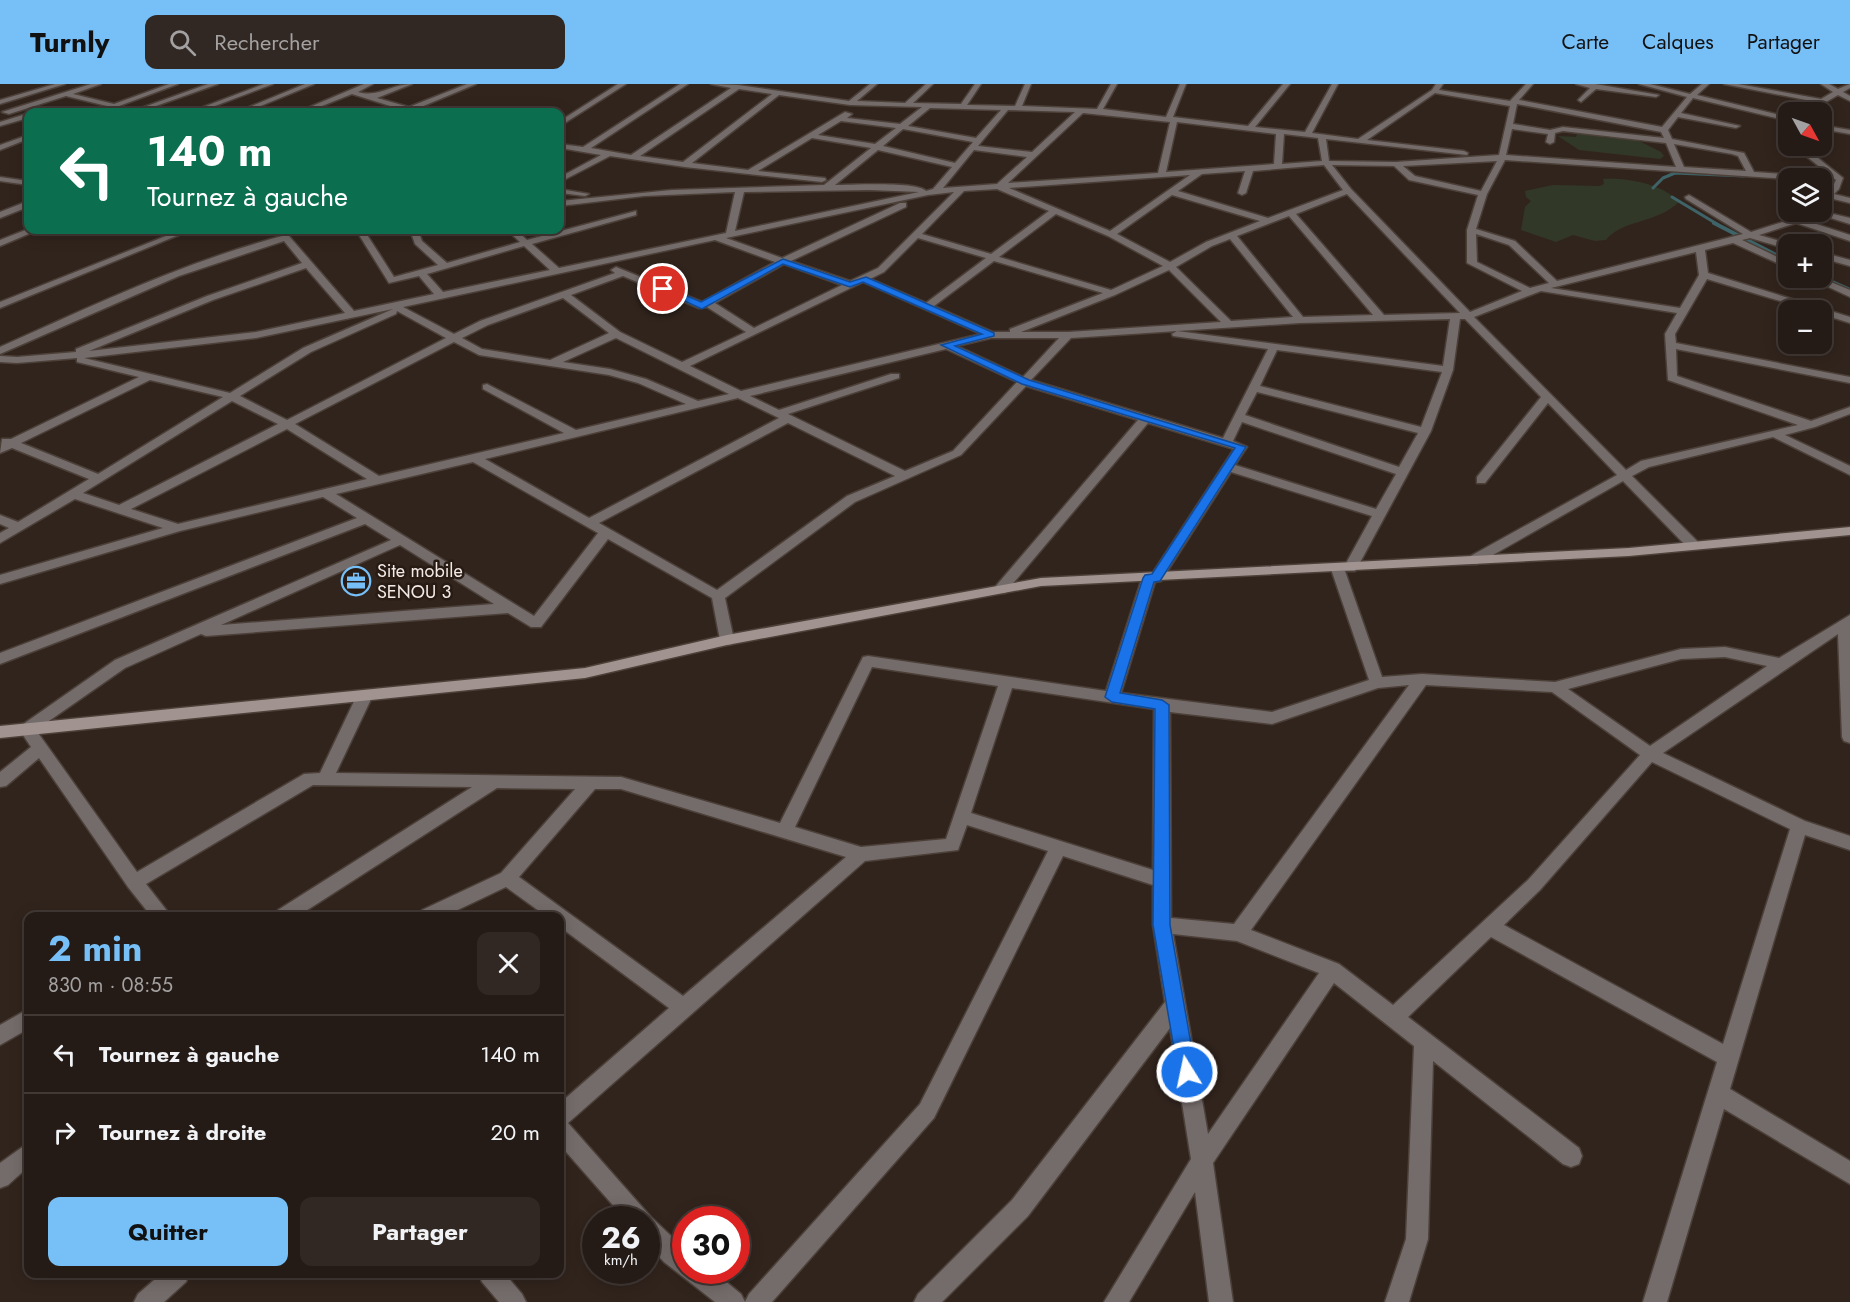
<!DOCTYPE html>
<html lang="fr">
<meta charset="utf-8">
<style>
:root{--surface:#251b16;--page:#312823;--text:#f1f3f6;--muted:#a3a1a1;--line:#423935;--accent:#77bff7}
body{margin:0;font-family:Jost,sans-serif;background:var(--page);color:var(--text);height:100vh;display:flex;flex-direction:column;font-size:22px;white-space:nowrap}
*{box-sizing:border-box;margin:0}
p{font-size:20px;color:var(--muted)}
.icon{flex:none;width:33px;height:33px;fill:none;stroke:currentColor;stroke-width:2;stroke-linecap:round;stroke-linejoin:round}
.map{position:relative;flex:1;overflow:hidden}
.panel{position:absolute;left:24px;top:828px;width:540px;height:366px;display:flex;flex-direction:column;background:var(--surface);border-radius:12px;box-shadow:0 3px 15px #0003,0 0 0 2px var(--line)}
.panel>*{flex:none}
.top-card{position:absolute;left:24px;top:24px;width:540px;height:126px;border-radius:12px;box-shadow:0 3px 15px #0003,0 0 0 2px var(--line);background:#0b6e4f;color:#fff;overflow:hidden}
.needle{width:39px;rotate:130deg}
.tools{position:absolute;left:1778px;top:18px;display:grid;gap:12px}
.tools a{display:grid;place-items:center;width:54px;height:54px;border-radius:12px;background:var(--surface);box-shadow:0 3px 15px #0003,0 0 0 2px var(--line);font-size:30px}
.speed{position:absolute;left:582px;top:1122px;display:flex;gap:12px;font-size:30px;font-weight:700;text-align:center}
.speed>*{display:grid;place-content:center;width:78px;height:78px;border-radius:50%;background:var(--surface);box-shadow:0 3px 15px #0003,0 0 0 2px var(--line);line-height:1}
.speed small{font-size:15px;font-weight:400}
.speed .limit{border:9px solid #d22;background:#fff;color:#111}
.pin{position:absolute;display:grid;place-items:center;width:51px;height:51px;color:#fff;margin:-26px;border:3px solid #fff;border-radius:50%;box-shadow:0 2px 6px #0007}
.me{position:absolute;width:66px;margin:-33px;rotate:350deg;stroke-linejoin:round;filter:drop-shadow(0 0 4px #0008)}
.turn{display:flex;align-items:center;gap:21px;height:126px;padding:0 24px;font-size:27px}
.turn .icon{width:78px;height:78px;stroke-width:2.5}
.turn b{display:block;font-size:42px;line-height:51px}
.round{display:grid;place-items:center;flex:none;width:63px;height:63px;border-radius:12px;background:var(--page)}
.headline{display:flex;align-items:center;justify-content:space-between;height:102px;padding:0 24px}
h1{font-size:36px;font-weight:700;line-height:45px;color:var(--accent)}
.button{display:flex;gap:12px;margin-top:auto;padding:12px 24px}
.button a{flex:1;height:69px;border-radius:12px;background:var(--accent);color:#111;font-size:24px;font-weight:700;line-height:69px;text-align:center}
.button a+a{background:var(--page);color:var(--text)}
ul{padding:0;list-style:none}
li{display:flex;align-items:center;gap:18px;height:78px;padding:0 24px;border-top:2px solid var(--line)}
li div{flex:1}
li b{display:block;font-size:22px}
li em{font-style:normal}
header{display:flex;align-items:center;gap:36px;box-sizing:border-box;height:84px;padding:0 30px;background:var(--accent);color:#111}
header strong{font-size:28px}
nav{display:flex;gap:33px;margin-inline-start:auto;font-size:21px}
.search{width:420px;height:54px;background:var(--page);display:flex;align-items:center;gap:15px;box-sizing:border-box;padding:0 21px;border-radius:12px;color:var(--muted);font-size:22px}
.map>svg:first-child{display:block}
.green{fill:#323827}
.lines{fill:none;stroke-linecap:round;stroke-linejoin:round}
.stream-far1{stroke:#3e6469;stroke-width:3}
.stream{stroke:#3e6469;stroke-width:4}
.street-casing{stroke:#4c4039;stroke-width:3}
.secondary-casing{stroke:#4c4039;stroke-width:3}
.street{fill:#746c6a;fill-rule:evenodd}
.secondary{fill:#a09390;fill-rule:evenodd}
.route{fill:#1a73e8;stroke:#114b97;stroke-width:1.5}
.labels{text-anchor:middle;dominant-baseline:central;stroke-width:5;stroke-linejoin:round;paint-order:stroke}
.poi-label{font-size:18px;fill:#f3eae6;stroke:#271b14;text-anchor:start}
</style>
<header>
<strong>Turnly</strong>
<div class="search"><svg class="icon" aria-label="search" viewBox="0 0 24 24"><circle cx="10" cy="10" r="6"/><path d="M15 15l6 6"/></svg>Rechercher</div>
<nav><a>Carte</a><a>Calques</a><a>Partager</a></nav>
</header>
<div class="map">
<svg width="1850" height="1218" viewBox="0 0 1850 1218">
<rect width="100%" height="100%" fill="#31241d"/>
<!-- green -->
<path class="green" d="M1583,49L1608,54L1621,52L1639,57L1661,68L1664,72L1660,75L1579,66L1558,52L1576,53L1577,50Z
M1603,95C1626,93 1664,100 1679,118C1656,140 1623,135 1606,156L1595,157L1573,151L1556,158L1521,146L1525,123L1531,117L1526,113L1525,107L1553,101L1600,102L1604,100Z"/>
<g class="lines">
<!-- stream-far1 -->
<path class="stream-far1" d="M1653,104L1663,94L1675,89L1744,92
M1672,113L1717,140"/>
<!-- stream -->
<path class="stream" d="M1714,139L1788,177
M1821,193L1850,206"/>
<!-- street casing -->
<g class="street-casing">
<path id="street" d="M55,0H65L0,20V16Z
M91,0H101L73,10L114,20L169,0H178L103,28H94L107,22L66,12L9,30L2,28Z
M208,0H218L139,28H130Z
M264,0H273L199,28H190Z
M305,0H314L246,28H237Z
M364,0H373L358,8C379,14 391,0 412,0L377,14L409,23L467,0H476L409,28H401L403,26L352,10L307,28H298Z
M618,0H626L560,42V37Z
M680,0H688L591,64L631,71L731,4L711,0L738,1L849,17L870,0H877L857,17L905,19L926,0H933L913,19L961,20L975,0H981L967,21L1015,22L1025,0H1031L1022,22L1097,25L1111,0H1117L1103,25L1166,33L1180,0H1186L1173,33L1248,42L1283,0H1290L1255,43L1305,48L1332,0H1338L1312,49L1358,55L1432,6L1436,0H1443L1439,6L1510,17L1526,0H1533L1519,16L1662,43L1687,13L1639,0H1650L1690,10L1702,0H1709L1697,11L1788,33V37L1693,14L1681,29L1740,42L1736,44L1678,33L1668,46L1672,55L1744,69L1754,88L1814,92L1818,94L1788,95L1505,76L1487,110L1476,145L1515,157L1557,197L1743,150L1686,115L1685,113L1689,111L1751,148L1789,136L1801,128H1810L1801,135L1850,151V157L1796,139L1759,151L1791,160H1788V165L1750,154L1742,156L1788,178V184L1733,159L1705,166L1708,189L1850,233V239L1821,230V226H1810L1707,195L1675,250L1676,259L1850,293V299L1676,265L1677,292L1811,337L1850,323V330L1815,343L1785,351L1850,382V391L1773,353L1649,383L1632,392L1699,459L1701,462L1699,465H1689L1623,397L1477,480H1467L1465,477L1467,474L1617,391L1548,319L1485,399H1477V393L1541,313L1465,235H1460L1453,286L1431,347L1357,484L1355,487H1345L1382,593L1422,590L1555,598L1681,565L1725,563L1779,574L1850,531V659L1844,657L1842,653L1838,550L1663,669L1805,737L1850,752V766L1805,751L1730,1005L1850,1077V1100L1724,1025L1667,1218H1643L1717,978L1491,853L1408,933L1579,1064L1582,1072L1579,1080L1571,1083L1563,1080L1433,977L1428,1155L1409,1218H1385L1406,1155L1414,962L1334,899L1213,1079L1233,1218H1209L1195,1108L1129,1218H1104L1191,1075L1170,944L1028,1132L942,1218H914L918,1210L1012,1116L1165,918L1153,841V801L1063,772L934,1034L772,1218H745L749,1210L920,1020L1048,767L967,741L958,766L865,777L568,1039L651,1133L686,1166V1186H712L741,1210L745,1218H715L664,1178L646,1159V1136H626L560,1061V1019L669,924L560,843V832H546L506,803L445,832H419L422,826L501,789L575,705L497,704L298,832H275L278,826L472,703L313,701L146,800L171,832H151L128,803L39,674L6,702L0,703V688L31,663L19,645L22,641L115,576L391,456L365,440L0,580V569L357,434L323,413L180,447L0,500V491L163,444L75,415L0,459V449L9,444L0,440V431L18,438L89,395L12,364L0,369L2,355H11L139,293L77,278V274L17,279L0,278V272L17,273L76,268V265L207,212L302,179L284,157L179,192L0,270V263C94,221 186,177 286,151L289,152L354,227L434,210L419,192L389,199L356,146H364L394,193L438,181L415,160L410,146H418L422,157L447,179L520,158L507,146H516L527,156L636,127V131L532,160L559,184L726,149L735,108L644,112L560,122V117L672,106L824,101L871,64L812,54L758,87L825,94L826,96L822,98L685,83L610,72L560,98V93L601,71L560,64V60L583,63ZM739,5L772,10L683,78L640,72ZM1435,9L1510,22L1499,71L1396,78L1329,77L1326,55L1467,71L1468,69L1464,67L1367,56ZM779,11L850,21L922,23L900,40L847,34L852,30L845,28L748,86L692,79ZM1517,20L1661,48L1664,54L1563,43L1550,46L1513,40ZM930,24L1001,26L976,54L908,42ZM1008,26L1075,28L1032,68L978,62ZM1083,29L1170,38L1158,89L1008,99ZM841,37L896,44L875,60L818,51ZM1177,38L1276,50L1274,80L1166,88ZM903,45L973,58L955,79L883,62ZM1512,45L1548,50L1546,58L1550,60L1554,58L1555,49L1563,47L1666,59L1676,83L1506,71ZM1284,50L1318,54L1322,77L1282,80ZM1674,60L1732,70L1738,72L1746,87L1684,83ZM878,66L952,83L933,105L926,107C917,97 851,101 835,101ZM974,66L1027,73L997,100L943,104ZM1497,77L1481,107L1415,92L1403,82ZM1324,81L1343,106L1268,134L1178,107L1202,90L1245,87L1238,109L1242,111L1246,109L1253,87ZM1332,81L1394,82L1409,96L1478,111L1467,146V179L1522,207L1470,228L1351,105ZM1190,91L1110,147L1009,104ZM997,105L1049,127L991,170L922,150L964,107ZM870,106L919,108L735,147L744,108ZM954,108L878,184L850,197L791,177L906,123V119H900L782,174L726,154L928,111ZM1347,110L1460,229L1384,231L1296,130ZM1172,111L1260,137L1206,158L1170,178L1117,150ZM1056,130L1108,152L1163,182L1111,206L999,173ZM1289,132L1373,231L1303,233L1237,152ZM1476,150L1509,161L1549,199L1530,204L1477,178ZM918,154L986,174L926,219L870,195L884,188ZM1230,155L1293,233L1231,237L1176,183L1212,162ZM715,156L775,178L702,218L616,183L611,186L615,189L480,237L454,250L403,223ZM524,162L550,186L443,208L427,190ZM1696,168L1699,191L1680,224L1551,204ZM994,177L1103,209L1010,245V248H993L934,222ZM784,180L842,201L754,244L715,219ZM306,184L345,229L256,248L89,267L213,216ZM1169,186L1221,238L1068,248H1021L1115,211ZM623,192L699,224L707,223L746,248L682,278L620,248L571,211ZM863,198L981,250L741,307L690,282ZM1541,207L1677,229L1665,250L1668,296L1798,341L1641,377L1626,386L1474,233ZM563,214L609,249L550,276L482,265L462,254L488,241ZM393,225L303,264L230,309L84,274L256,254ZM397,227L446,254L287,336L240,312L311,268L396,230ZM1450,235L1443,282L1177,247L1300,239ZM1177,247L1172,250L1173,252L1268,265L1223,354L1031,296L1071,254ZM616,254L729,310L698,317L646,295L610,285L563,278ZM991,254H1059L1023,293L957,262ZM454,258L479,271L609,291L638,299L686,320L576,346L487,300L483,301V305L564,349L379,392L295,340ZM946,265L1017,298L953,367L905,387L788,330L899,294V290H891L779,326L750,312ZM1277,266L1442,288L1421,343L1260,302ZM150,296L223,313L98,390L21,359ZM1026,302L1138,336L995,503L993,506L995,509H1005L1148,339L1234,365L1152,490L1144,491L1142,494L1106,607L868,572L863,573L780,739L621,693L336,689L373,611L370,607H360L357,611L320,689L304,690L137,788L36,646L125,584L201,550L206,552L508,529L531,543H541L608,455L712,514L720,556L727,561L732,560L734,556L725,514L855,418L961,371ZM1257,308L1418,349L1399,383L1245,331ZM738,314L779,334L589,434L485,375ZM232,317L278,340L119,421L83,409ZM1242,338L1396,390L1376,425L1235,381L1247,363L1233,357ZM788,339L895,392L847,412L717,506L599,439ZM287,345L367,395L178,440L131,425ZM473,378L598,449L534,532L336,410ZM1231,388L1372,432L1344,483L1338,481L1331,485L1369,596L1272,628L1121,609L1155,498L1161,497ZM400,461L494,520L221,541ZM1725,573L1767,582L1650,662L1568,605L1681,575ZM872,583L998,602L946,755L861,763L795,743ZM1409,601L1234,840L1171,834L1170,628L1272,640L1378,604ZM1426,601L1552,608L1640,671L1528,796L1393,921L1339,880L1251,846ZM1012,604L1154,625L1153,786L971,729ZM1652,678L1790,745L1723,960L1504,841L1540,806ZM595,705H621L846,773L683,912L519,793ZM1173,850L1237,857L1319,889L1208,1050Z
M1576,0H1595L1659,11L1656,13L1596,5L1581,18L1578,16L1590,4Z
M1724,0H1738L1821,15L1833,8L1821,0H1829L1838,5L1850,0V4L1843,8L1850,12V17L1838,11L1821,21L1824,28L1821,30L1816,28L1813,20L1816,18Z
M26,30L28,34L0,42V38Z
M1821,41L1850,46V50L1821,45Z
M28,51V55L0,66V61Z
M1804,62H1811L1808,66L1843,94L1839,105L1834,110L1850,114V119L1829,114L1821,118V112L1832,104L1836,96L1801,68Z
M0,93L28,97V101L0,97Z
M560,105L589,110L585,112L560,109Z
M28,117V123L0,134V128Z
M1821,127L1850,134V140L1811,128Z
M28,145L38,146L0,162V156Z
M181,146H191L0,224V218Z
M1821,168L1850,176V182L1821,174Z
M1809,194H1821L1850,206V213Z
M28,925V945L0,961V941Z
M28,1059V1083L8,1101L0,1104V1079Z
M161,1190H189L186,1198L164,1218H134L138,1210Z
M479,1190H505L522,1210L526,1218H499L482,1198Z"/>
</g>
<!-- secondary casing -->
<g class="secondary-casing">
<path id="secondary" d="M1850,443V451L1629,472L1041,502L727,561L585,594L0,654V642L585,584L727,551L1041,494L1629,464Z"/>
</g>
<!-- street -->
<use href="#street" class="street"/>
<!-- secondary -->
<use href="#secondary" class="secondary"/>
</g>
<!-- route -->
<path class="route" d="M783,175L850,198L866,193L994,249V252L955,262L1029,296L1246,363L1160,497L1154,498L1120,609L1162,616L1169,621L1170,841L1196,988L1193,994L1187,997L1180,994L1178,988L1153,841L1155,625L1112,618L1105,613L1143,494L1145,491L1152,490L1235,364L1022,300L941,261L982,250L863,198L850,203L783,180L702,225L658,205L666,203L701,218Z"/>
<!-- icons -->
<defs>
<g id="office-ring" transform="scale(1.5)"><circle r="9.5" fill="#271b14" stroke="#77bff7" stroke-width="1.5"/><path d="M-6-3h4V-5.5h4V-3h4V5H-6ZM-1-4.5V-3h2v-1.5ZM-6 0V1H6V0Z" fill="#77bff7"/></g>
</defs>
<g fill-rule="evenodd">
<use href="#office-ring" x="356" y="497"/>
</g>
<g class="labels">
<!-- poi labels -->
<g class="poi-label">
<text x="377" y="487">Site mobile<tspan x="377" dy="21">SENOU 3</tspan></text>
</g>
</g>
</svg>
<div class="tools">
<a><svg class="needle" viewBox="-14 -14 28 28"><path d="M0-13l5 13h-10z" fill="#e53935"/><path d="M0 13l5-13h-10z" fill="#a3a1a1"/></svg></a>
<a><svg class="icon" aria-label="layers" viewBox="0 0 24 24"><path d="M12 4l9 5-9 5-9-5zM3 14l9 5 9-5"/></svg></a>
<a>+</a>
<a>−</a>
</div>
<div class="speed"><div>26<small>km/h</small></div><div class="limit">30</div></div>
<div class="pin" style="left:663px;top:205px;background:#d93025"><svg class="icon" aria-label="arrive" viewBox="0 0 24 24"><path d="M6 21V4h12l-3 4 3 4H6"/></svg></div>
<svg class="me" style="left:1187px;top:988px" viewBox="-20 -20 40 40"><circle r="17" fill="#1a73e8" stroke="#fff" stroke-width="3"/><path d="M0-11L8 9 0 5-8 9z" fill="#fff"/></svg>
<div class="top-card">
<div class="turn"><svg class="icon" aria-label="left" viewBox="0 0 24 24"><path d="M17 20v-9H6M10 6l-5 5 5 5"/></svg><div><b>140 m</b>Tournez à gauche</div></div>
</div>
<section class="panel">
<div class="headline"><div><h1>2 min</h1><p>830 m · 08:55</p></div><a class="round"><svg class="icon" aria-label="close" viewBox="0 0 24 24"><path d="M6 6l12 12M18 6L6 18"/></svg></a></div>
<ul>
<li><svg class="icon" aria-label="left" viewBox="0 0 24 24"><path d="M17 20v-9H6M10 6l-5 5 5 5"/></svg><div><b>Tournez à gauche</b></div><em>140 m</em></li>
<li><svg class="icon" aria-label="right" viewBox="0 0 24 24"><path d="M7 20v-9h11M14 6l5 5-5 5"/></svg><div><b>Tournez à droite</b></div><em>20 m</em></li>
</ul>
<div class="button"><a>Quitter</a><a>Partager</a></div>
</section>
</div>
